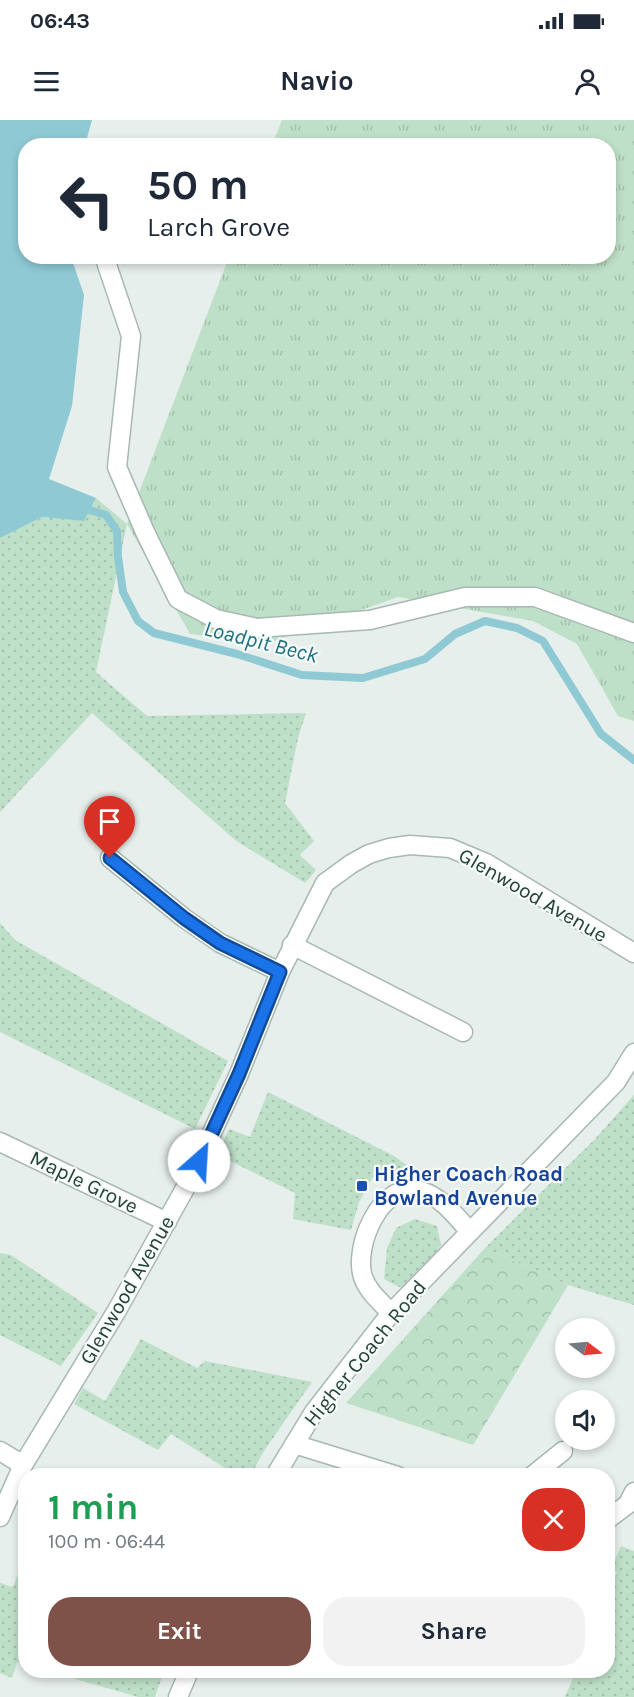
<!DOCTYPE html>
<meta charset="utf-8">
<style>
:root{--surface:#fff;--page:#f2f2f3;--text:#1f2937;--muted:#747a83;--accent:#7f5249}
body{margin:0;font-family:Karla,sans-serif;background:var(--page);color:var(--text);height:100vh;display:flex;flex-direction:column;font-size:22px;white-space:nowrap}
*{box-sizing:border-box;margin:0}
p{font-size:20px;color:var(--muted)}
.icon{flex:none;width:33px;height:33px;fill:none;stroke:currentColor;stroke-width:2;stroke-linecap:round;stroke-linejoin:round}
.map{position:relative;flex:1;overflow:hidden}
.side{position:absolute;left:18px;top:1348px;width:597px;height:210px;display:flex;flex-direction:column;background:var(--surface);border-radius:24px;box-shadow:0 3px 9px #0003}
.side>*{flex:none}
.guide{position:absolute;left:18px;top:18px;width:598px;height:126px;border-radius:24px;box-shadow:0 3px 9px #0003;background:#fff;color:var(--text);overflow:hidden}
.needle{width:39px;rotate:106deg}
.controls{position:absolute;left:555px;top:1198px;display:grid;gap:12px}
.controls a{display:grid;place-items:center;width:60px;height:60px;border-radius:50%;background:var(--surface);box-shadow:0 3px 9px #0003;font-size:30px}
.pin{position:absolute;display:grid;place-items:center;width:51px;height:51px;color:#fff;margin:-62px -26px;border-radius:50% 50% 50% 0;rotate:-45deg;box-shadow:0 0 6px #0007}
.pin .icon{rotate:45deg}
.me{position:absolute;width:66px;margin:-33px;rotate:26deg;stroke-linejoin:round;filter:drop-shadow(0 0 4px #0008)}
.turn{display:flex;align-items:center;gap:21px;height:126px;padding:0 30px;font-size:27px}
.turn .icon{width:78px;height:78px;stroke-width:2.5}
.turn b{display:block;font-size:42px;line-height:51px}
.round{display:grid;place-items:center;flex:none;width:63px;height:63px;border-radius:24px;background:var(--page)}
.summary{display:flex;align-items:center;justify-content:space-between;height:102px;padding:0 30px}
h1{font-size:36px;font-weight:700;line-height:45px;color:#1e9e55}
.primary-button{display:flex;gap:12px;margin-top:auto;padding:12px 30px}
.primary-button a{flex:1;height:69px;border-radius:24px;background:var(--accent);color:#fff;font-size:24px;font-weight:700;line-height:69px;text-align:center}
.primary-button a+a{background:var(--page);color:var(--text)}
.status{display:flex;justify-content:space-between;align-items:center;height:42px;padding:0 30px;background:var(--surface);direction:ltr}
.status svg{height:16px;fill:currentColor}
header{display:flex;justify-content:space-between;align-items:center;height:78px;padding:0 30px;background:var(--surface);font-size:27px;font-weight:700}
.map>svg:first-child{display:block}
.grass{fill:url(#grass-tufts)}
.forest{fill:url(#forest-crowns)}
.park{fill:url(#park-dots)}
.water{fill:#8ec9d4}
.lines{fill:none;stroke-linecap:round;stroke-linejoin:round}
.stream{stroke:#8ec9d4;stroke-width:8}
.minor-casing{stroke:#a8b8b2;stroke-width:21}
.minor{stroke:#fff;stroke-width:18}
.route-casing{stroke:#114b97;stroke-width:15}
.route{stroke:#1a73e8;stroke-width:10}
.transit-dot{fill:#1a4fb4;stroke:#f7fbf9;stroke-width:2}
.labels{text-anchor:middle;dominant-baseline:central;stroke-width:4.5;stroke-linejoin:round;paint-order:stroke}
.street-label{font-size:21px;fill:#24423a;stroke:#f7fbf9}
.transit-label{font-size:21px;font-weight:bold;fill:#164399;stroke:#f7fbf9;text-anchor:start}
.water-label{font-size:22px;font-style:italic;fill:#1c6f80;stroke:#f7fbf9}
</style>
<div class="status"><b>06:43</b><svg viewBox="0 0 49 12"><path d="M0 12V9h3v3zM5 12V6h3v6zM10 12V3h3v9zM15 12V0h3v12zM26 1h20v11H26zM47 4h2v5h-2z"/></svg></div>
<header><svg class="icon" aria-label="menu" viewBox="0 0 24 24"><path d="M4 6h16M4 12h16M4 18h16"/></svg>Navio<svg class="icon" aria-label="person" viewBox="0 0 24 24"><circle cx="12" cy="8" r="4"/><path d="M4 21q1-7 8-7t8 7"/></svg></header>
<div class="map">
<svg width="634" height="1577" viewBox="0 0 634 1577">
<defs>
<pattern id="grass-tufts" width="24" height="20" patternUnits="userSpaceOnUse" patternTransform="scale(1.5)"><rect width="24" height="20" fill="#bfe0c8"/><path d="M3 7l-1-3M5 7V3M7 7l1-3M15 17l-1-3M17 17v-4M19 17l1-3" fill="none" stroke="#a4c1ad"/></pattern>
<pattern id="forest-crowns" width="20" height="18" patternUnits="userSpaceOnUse" patternTransform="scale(1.5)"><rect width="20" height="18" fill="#bfe0c8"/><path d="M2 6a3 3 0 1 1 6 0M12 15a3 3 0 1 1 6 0" fill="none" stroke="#a4c1ad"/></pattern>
<pattern id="park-dots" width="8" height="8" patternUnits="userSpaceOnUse" patternTransform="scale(1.5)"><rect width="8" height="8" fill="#bfe0c8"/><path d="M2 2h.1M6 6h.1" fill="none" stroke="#a4c1ad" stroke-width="1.8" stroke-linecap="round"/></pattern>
</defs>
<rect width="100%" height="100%" fill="#e6efeb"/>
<!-- grass -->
<path class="grass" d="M282,0H634V601L618,596L577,524L533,501L398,477L268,523L190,514L127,404L229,137L609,136V26L272,25Z"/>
<!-- forest -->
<path class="forest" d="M485,1128L568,1165L473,1325L346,1283Z"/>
<!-- park -->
<path class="park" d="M96,378L127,404L96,552L147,596L306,593L298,618L285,683L314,721L300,735L316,750L305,763L235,720L92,593L0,692V418L42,397L84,401Z
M0,803L15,820L228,941L195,1009L0,912Z
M268,972L394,1036L411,1048L373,1057L359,1082L351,1110L293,1099L295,1073L218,1035L229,1009L250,1017Z
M634,975V1185L568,1165L485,1128L595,1019Z
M415,1099L437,1106L441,1125L409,1168L399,1167L384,1159L387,1128L396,1108Z
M0,1133L11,1135L98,1193L61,1246L0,1215Z
M141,1219L197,1248L205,1241L312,1262L266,1328L250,1356H238L171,1314L158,1330L74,1284L83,1268L105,1281Z
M621,1426L634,1431V1577H565L576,1551H608V1475L617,1452L611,1449Z
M25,1436V1545L17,1542L12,1558L0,1553V1463L13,1467Z
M48,1551H164L155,1577H138Z"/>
<!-- water -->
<path class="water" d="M0,0H92L85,25L26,26V136L71,137L84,175L72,286L49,359L96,378L84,401L42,397L0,418Z"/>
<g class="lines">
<!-- stream -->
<path class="stream" d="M80,387L106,395L117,411L118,437L123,472L138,501L154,513L237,534L302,555L363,558L425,539L455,514L485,501L517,508L543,521L601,614L634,640"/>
<!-- minor casing -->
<g class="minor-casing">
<path id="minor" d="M104,136L131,216L117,347L145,412L178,479L216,499L257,508L370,500L465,477H535L634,513
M110,738L184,798L220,823L280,852
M292,825L463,912
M0,1022L167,1102
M391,1193C381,1182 368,1172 363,1157C353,1127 381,1059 421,1071C442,1077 456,1096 470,1112
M294,1324L398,1356
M0,1331L23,1345
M275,1356L314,1292L391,1193L616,962L634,933
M532,1356L563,1331
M0,1397L23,1345L116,1192L192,1056L239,954L280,852L325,763L351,744L369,734L389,728L410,725L450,728L486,743L634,833
M608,1399L628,1384L634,1372
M178,1577L189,1551"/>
</g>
<!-- minor -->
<use href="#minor" class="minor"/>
</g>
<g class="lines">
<!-- route casing -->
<g class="route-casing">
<path id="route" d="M110,738L184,798L220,823L280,852L239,954L199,1041"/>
</g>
<!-- route -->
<use href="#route" class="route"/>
</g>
<!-- markers -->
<rect class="transit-dot" x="356" y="1060" width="12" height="12" rx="3"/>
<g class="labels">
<!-- street labels -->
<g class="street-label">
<text transform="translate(533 775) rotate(30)">Glenwood Avenue</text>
<text transform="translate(84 1062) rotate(26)">Maple Grove</text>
<text transform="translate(127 1170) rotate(-60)">Glenwood Avenue</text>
<text transform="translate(365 1233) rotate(-51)">Higher Coach Road</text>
</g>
<!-- transit labels -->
<g class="transit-label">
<text x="374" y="1054">Higher Coach Road<tspan x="374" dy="24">Bowland Avenue</tspan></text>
</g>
<!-- water labels -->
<g class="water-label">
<text transform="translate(261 522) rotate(14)">Loadpit Beck</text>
</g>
</g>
</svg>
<div class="controls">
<a><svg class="needle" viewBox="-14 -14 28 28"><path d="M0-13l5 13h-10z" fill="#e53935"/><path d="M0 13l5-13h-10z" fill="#747a83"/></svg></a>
<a><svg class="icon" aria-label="sound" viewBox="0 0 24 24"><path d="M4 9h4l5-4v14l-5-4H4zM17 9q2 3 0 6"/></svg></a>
</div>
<div class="pin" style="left:110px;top:738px;background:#d93025"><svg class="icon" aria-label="arrive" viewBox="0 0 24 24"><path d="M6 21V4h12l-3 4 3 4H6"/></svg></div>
<svg class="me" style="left:199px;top:1041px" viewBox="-20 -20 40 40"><circle r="19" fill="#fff"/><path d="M0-13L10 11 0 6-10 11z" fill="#1a73e8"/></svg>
<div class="guide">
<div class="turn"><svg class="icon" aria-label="left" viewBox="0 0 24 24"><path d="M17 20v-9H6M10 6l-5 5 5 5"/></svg><div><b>50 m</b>Larch Grove</div></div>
</div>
<section class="side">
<div class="summary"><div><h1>1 min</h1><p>100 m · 06:44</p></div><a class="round" style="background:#d93025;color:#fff"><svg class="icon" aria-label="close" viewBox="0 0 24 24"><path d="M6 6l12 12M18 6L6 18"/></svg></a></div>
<div class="primary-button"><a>Exit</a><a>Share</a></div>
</section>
</div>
